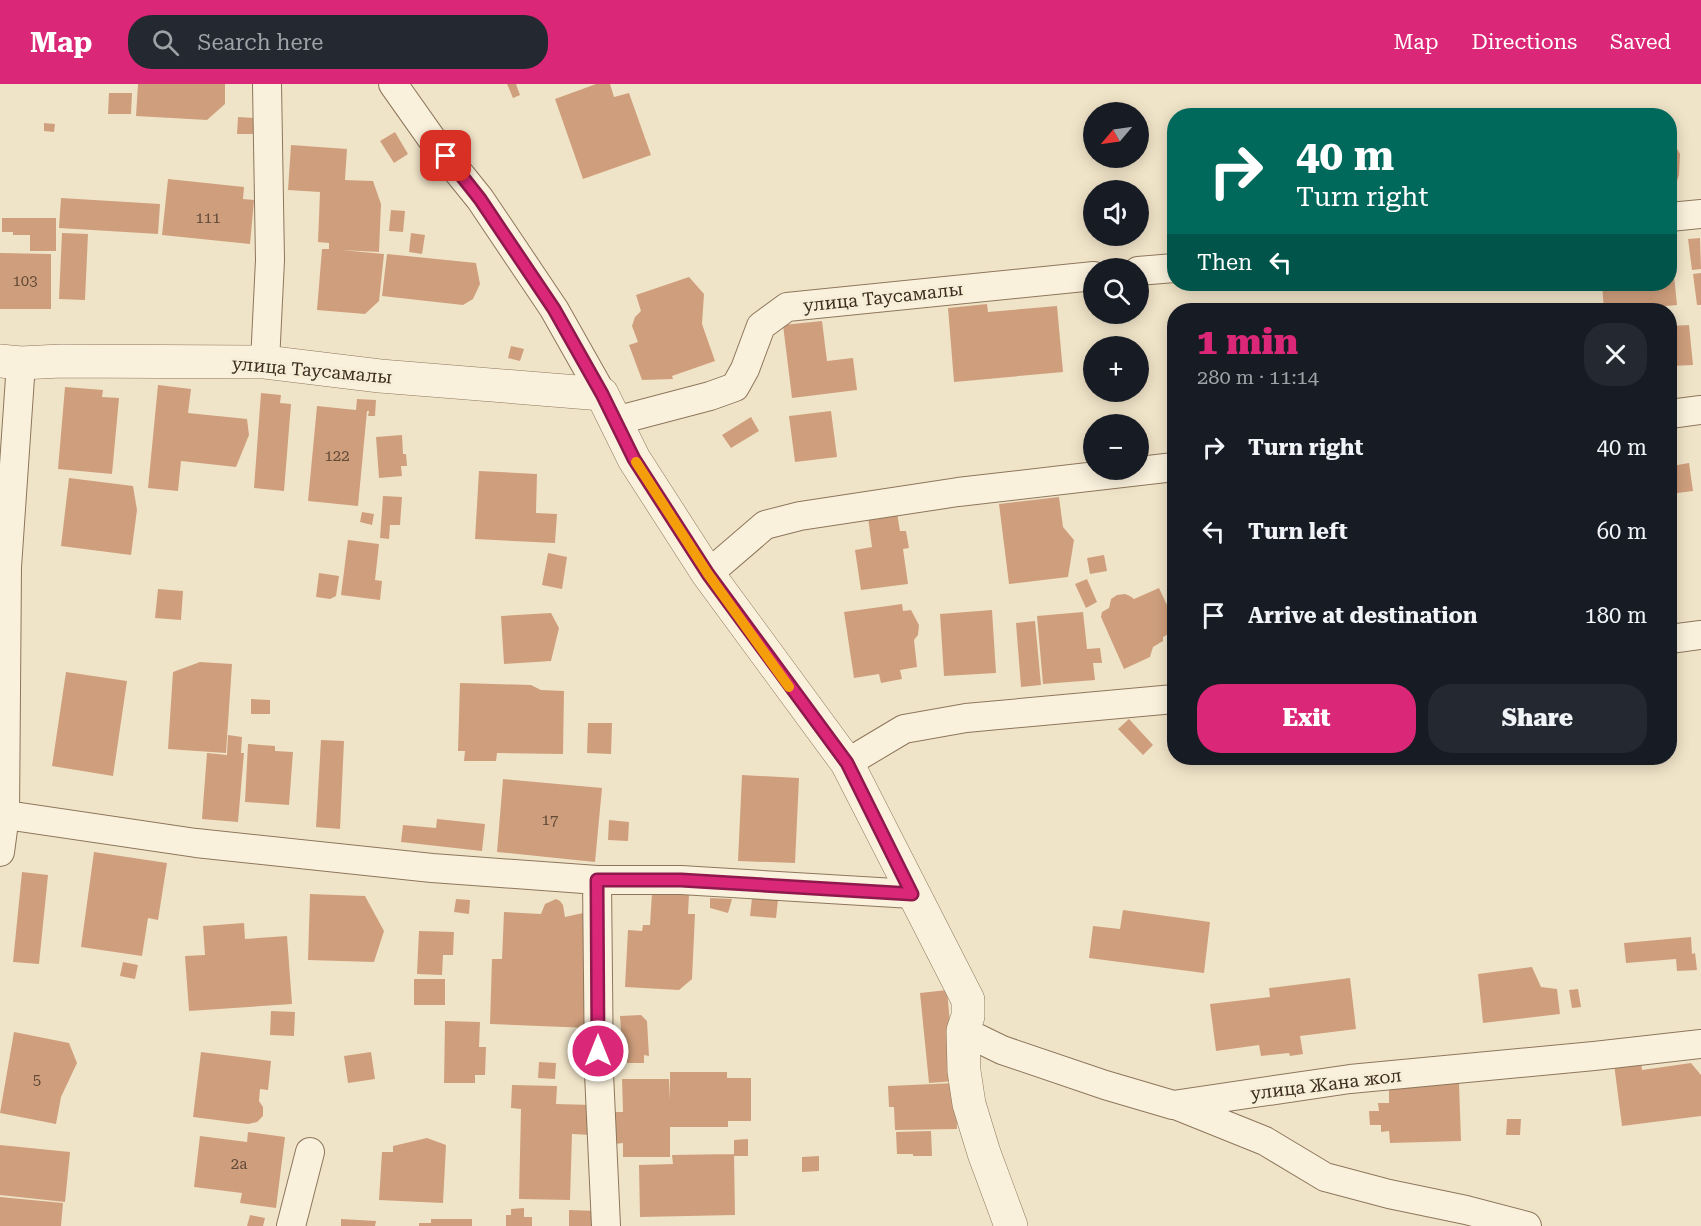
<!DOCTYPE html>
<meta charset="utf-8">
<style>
:root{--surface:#171b24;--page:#242831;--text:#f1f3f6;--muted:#9ea1a6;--accent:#db2777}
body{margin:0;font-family:"Roboto Serif",serif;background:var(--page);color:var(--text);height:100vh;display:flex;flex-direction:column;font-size:22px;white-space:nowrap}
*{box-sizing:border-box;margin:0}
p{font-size:20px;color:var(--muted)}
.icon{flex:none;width:33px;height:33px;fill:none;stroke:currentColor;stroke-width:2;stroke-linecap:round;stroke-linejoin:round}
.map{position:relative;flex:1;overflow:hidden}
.details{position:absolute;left:1167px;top:219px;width:510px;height:462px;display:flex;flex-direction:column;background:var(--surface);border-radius:24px;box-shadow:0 3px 15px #0003}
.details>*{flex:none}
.banner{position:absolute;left:1167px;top:24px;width:510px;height:183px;border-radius:24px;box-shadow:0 3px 15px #0003;background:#00695c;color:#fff;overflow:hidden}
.needle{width:39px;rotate:241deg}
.buttons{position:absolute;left:1083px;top:18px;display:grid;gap:12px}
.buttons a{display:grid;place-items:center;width:66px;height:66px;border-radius:50%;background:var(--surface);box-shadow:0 3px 15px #0003;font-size:30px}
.pin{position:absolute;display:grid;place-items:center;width:51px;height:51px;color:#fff;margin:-26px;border-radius:12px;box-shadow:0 3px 9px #0006}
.me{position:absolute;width:66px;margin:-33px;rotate:0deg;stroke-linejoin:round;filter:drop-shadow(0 0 4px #0008)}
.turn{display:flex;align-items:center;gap:21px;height:126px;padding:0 30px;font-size:27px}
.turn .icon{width:78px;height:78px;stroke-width:2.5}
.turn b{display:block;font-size:42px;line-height:51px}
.then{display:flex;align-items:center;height:57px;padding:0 30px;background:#0003;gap:12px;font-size:22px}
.round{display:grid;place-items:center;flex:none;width:63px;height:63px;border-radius:24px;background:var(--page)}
.overview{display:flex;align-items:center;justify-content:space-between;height:102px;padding:0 30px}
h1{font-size:36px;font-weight:800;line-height:45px;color:var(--accent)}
.primary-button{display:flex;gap:12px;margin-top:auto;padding:12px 30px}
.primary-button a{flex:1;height:69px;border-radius:24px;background:var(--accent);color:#fff;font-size:24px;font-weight:800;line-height:69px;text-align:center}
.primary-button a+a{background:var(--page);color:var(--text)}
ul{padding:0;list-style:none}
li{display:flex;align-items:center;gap:18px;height:84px;padding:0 30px}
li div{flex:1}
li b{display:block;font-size:22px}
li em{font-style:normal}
header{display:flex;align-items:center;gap:36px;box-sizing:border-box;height:84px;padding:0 30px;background:var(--accent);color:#fff}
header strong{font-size:28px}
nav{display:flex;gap:33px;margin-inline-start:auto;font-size:21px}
.search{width:420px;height:54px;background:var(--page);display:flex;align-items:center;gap:15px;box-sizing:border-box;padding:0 21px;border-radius:24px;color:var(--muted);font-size:22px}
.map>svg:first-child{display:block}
.building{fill:#cf9f7d}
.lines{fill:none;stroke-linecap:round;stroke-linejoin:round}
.minor-casing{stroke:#8d765c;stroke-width:30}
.tertiary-casing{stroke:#8d765c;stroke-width:34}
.minor{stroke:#faf1dc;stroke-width:28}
.tertiary{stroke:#faf1dc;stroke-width:33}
.route-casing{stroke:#8e194d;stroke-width:15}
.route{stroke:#db2777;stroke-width:10}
.slow{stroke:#f59e0b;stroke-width:10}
.labels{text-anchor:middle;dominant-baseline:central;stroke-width:6;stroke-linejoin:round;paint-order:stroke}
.number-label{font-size:15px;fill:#624a37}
.street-label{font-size:18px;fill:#3d2e20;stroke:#f7eed8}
</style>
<header>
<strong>Map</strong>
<div class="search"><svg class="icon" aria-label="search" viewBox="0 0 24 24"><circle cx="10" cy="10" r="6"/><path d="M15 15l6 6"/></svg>Search here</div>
<nav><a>Map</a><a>Directions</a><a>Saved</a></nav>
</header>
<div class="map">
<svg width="1701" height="1142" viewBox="0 0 1701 1142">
<rect width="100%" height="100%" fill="#f0e4c8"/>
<!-- building -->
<path class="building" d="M138,0H225V20L207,36L136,32Z
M507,0H516L520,11L513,14Z
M596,0H610L614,13L629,9L651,71L583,95L555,15Z
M109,9H132L131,30H108Z
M238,33L255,34L254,50H237Z
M44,39L55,40L54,48L44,47Z
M395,48L408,70L394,79L380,57Z
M1670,54H1671L1680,70L1679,91L1675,103L1670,106Z
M291,61L347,65L345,96L373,97L381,120L379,168L341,166L384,170L379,217L365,230L317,226L322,165H329V159L318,158L320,108L288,106Z
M168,95L244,103L243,115L254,116L250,160L162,151Z
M61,114L160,120L158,150L59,144Z
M391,126L405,127L403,148L389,147Z
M2,134H56V167H30V151H13V148H2Z
M62,149L88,150L85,216L59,215Z
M411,149L425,151L422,170L409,168Z
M1700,154L1701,185L1692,186L1688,155Z
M1670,162H1671L1677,221L1622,226H1604L1602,200H1670Z
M0,169L51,170V225H0Z
M387,170L476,179L480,200L473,215L463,221L382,212Z
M1701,189V221H1697L1693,190Z
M689,193L704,210L702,240L715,277L672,292L673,295L642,296L629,261L638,258L632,242L635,233L641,227L636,211Z
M987,220L988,228L1057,222L1063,288L954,298L948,224Z
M822,237L827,277L853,274L857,306L792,314L783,241Z
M1689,241L1693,281L1670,282V242Z
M511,262L524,265L520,277L508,274Z
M158,301L191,305L188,329L247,335L249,351L236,383L181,377L178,407L148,404Z
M65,303L103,306L102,313L119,314L112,390L58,385Z
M261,309L281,311L280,319L291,320L284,407L254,404Z
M357,315L376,316L375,332H368L369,327H367L358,422L308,417L317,322L356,326Z
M831,327L837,373L795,378L789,332Z
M751,333L759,347L731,364L722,351Z
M402,351L403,370H406L407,382H401L402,392L379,394L376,353Z
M1689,379L1693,407L1677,409L1672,382Z
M479,387L537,390L536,429L557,430L555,459L475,455Z
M69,394L133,402L137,426L131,471L61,462Z
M383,412L402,413L400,441H390L389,455L380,454Z
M1059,413L1063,443L1074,456L1068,493L1009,500L999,420Z
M362,428L374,430L372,441L360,438Z
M897,429L900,447H906L909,464L903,465L908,500L861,506L855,466L872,463L868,433Z
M348,456L379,460L375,496L382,497L380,516L341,511Z
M548,469L567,473L562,505L542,501Z
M1104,471L1107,487L1090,490L1087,474Z
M319,489L339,492L336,512L330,515L316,513Z
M1087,495L1097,518L1086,524L1075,500Z
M1159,504L1174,536V547L1163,553V557L1153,563L1150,573L1124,585L1101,533L1102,528L1109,524L1111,515L1117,511L1125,510L1130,512L1134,515Z
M158,505L183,507L181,536L155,534Z
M902,520L903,527L911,526L919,541L918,551L914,556L917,583L900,586L902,595L881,599L879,590L854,594L844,528Z
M992,526L996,589L944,592L940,530Z
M1083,528L1087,565L1100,564L1102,579H1093L1095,596L1043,600L1037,532Z
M551,529L559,544L551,577L504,580L501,532Z
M1035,537L1041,601L1021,603L1016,539Z
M200,578L232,580L226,669L168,665L173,588Z
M66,588L127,597L113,692L52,682Z
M460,599L531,601L541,606L564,607L563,670L497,669L496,677H464L465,667H458Z
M251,615L270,616V630H251Z
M1129,635L1153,661L1143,671L1118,645Z
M588,639H612L611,670L587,669Z
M228,651L242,653L241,669H244L238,738L202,735L207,669L227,671Z
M321,656L344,657L340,745L316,743Z
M248,660L275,662V667L293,668L289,721L245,718Z
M742,691L799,694L795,779L738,777Z
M503,695L602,704L595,778L497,768Z
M437,735L485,740L482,767L401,758L403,741L436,744Z
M609,736L629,738L628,757L608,756Z
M94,768L167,779L158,836L148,834L142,872L81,863Z
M22,788L48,791L39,880L13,878Z
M652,809L689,811L688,830H695L692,895L679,906L625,903L628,846L642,847L643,841H650Z
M310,810L365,812L384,847L374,878L308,876Z
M710,814L732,815L728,829L710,824Z
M752,814L778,816L776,834L750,832Z
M456,815L470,816L469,830L454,828Z
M556,815L560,817L563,821L565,833L583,829L588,852L589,944L490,940L492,875H502L504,828L541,830L545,820Z
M1123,826L1210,838L1204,889L1089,874L1093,842L1120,845Z
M244,839L245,855L287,852L292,920L189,927L185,872L205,871L203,842Z
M419,847L454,848L453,871H443L442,891L417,890Z
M1691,853L1692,870L1695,869L1697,886L1677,887L1676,875L1626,879L1624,859Z
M123,878L138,881L135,895L120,892Z
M1532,883L1541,903L1557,905L1560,930L1483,939L1478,890Z
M1350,894L1356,945L1300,952L1303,970L1290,972L1289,969L1261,972L1259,961L1216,967L1210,920L1270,913L1269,904Z
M414,895H445V921H414Z
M1578,905L1581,923L1572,924L1569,906Z
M947,906L955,997L929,999L920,909Z
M271,927L295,928L294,952L270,951Z
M641,931L647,937L649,972L644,971V979H627V974L623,972L620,932Z
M445,937L480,938L479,963H486L485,991H475V999H444Z
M14,948L69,959L77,979L61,1013L56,1040L0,1029Z
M201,968L271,977L268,1006L260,1005L259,1017L263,1023V1032L257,1038L248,1040L193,1033Z
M371,968L375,995L348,999L344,972Z
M1641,976L1642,986L1691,979L1701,991V1032L1622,1042L1614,980Z
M539,978L556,979L555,995L538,994Z
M670,988H727V994H751V1037H728V1043H670V1073H623V1059L615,1060V1028H623L622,995H669L670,1016Z
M956,999L957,1045L895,1046L894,1023H889L888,1002Z
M1459,999L1461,1057L1390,1059L1389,1047L1381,1048V1041H1370L1369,1027H1379L1378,1019H1389V1002Z
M512,1001L557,1002L556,1020L593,1021L592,1051L572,1050L570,1116L519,1115L521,1025L511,1024Z
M1507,1035H1521L1520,1051H1506Z
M931,1047L932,1072H913V1070H897L896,1048Z
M248,1048L285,1053L276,1124L240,1119L242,1109L194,1103L200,1052L247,1058Z
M427,1054L446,1061L443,1119L379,1116L382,1068H393V1062Z
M748,1055V1072H734V1056Z
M0,1061L70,1068L65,1118L0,1111Z
M734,1070L735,1131L640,1133L639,1081L673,1080L672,1071Z
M819,1072V1087L802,1088V1073Z
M0,1113L63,1119L61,1142H0Z
M524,1124V1133H532V1142H506V1131H511V1125Z
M569,1126L599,1127V1142H569Z
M250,1131L265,1134L263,1142H247Z
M341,1135L376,1137L375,1142H341Z
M431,1135H472V1142H419V1139H431Z"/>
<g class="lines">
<!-- minor casing -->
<g class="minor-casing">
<path id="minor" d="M393,0L434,58L480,115L554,225L602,310
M1670,133L1701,130
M1138,187L1174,184
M265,278L270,176L267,0
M1670,330L1701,326
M615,337L710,312L735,303L745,285L761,242L787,223L1094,192
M708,490L765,441L800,432L958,408L1174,383
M1670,555L1701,551
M847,679L904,645L966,634L1174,615
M0,730L196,759L432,784L597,796H681L912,810
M0,768L5,731L7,483L21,279
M597,796L599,989L606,1142
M963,947L1002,966L1105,1001L1173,1021L1350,995L1594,972L1701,960
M1178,1022L1265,1057L1325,1093L1389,1110L1466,1126L1527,1142
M291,1142L310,1068"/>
</g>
<!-- tertiary casing -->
<g class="tertiary-casing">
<path id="tertiary" d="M0,277L21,279L61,277L265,278L380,292L602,310L634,375L708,490L847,679L968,916V932L963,947L964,987L969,1020L984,1069L1011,1142"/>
</g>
<!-- minor -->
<use href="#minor" class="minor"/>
<!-- tertiary -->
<use href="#tertiary" class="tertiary"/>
</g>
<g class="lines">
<!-- route casing -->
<g class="route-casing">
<path id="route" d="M446,72L480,115L554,225L602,310L634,375L708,490L847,679L912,810L681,796H597L598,967"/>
</g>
<!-- route -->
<use href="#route" class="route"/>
<!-- slow -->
<path class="slow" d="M636,378L708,490L789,603"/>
</g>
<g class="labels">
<!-- number labels -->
<g class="number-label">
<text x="208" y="134">111</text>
<text x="25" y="197">103</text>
<text x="337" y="372">122</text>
<text x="550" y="736">17</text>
<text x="37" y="996">5</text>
<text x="239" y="1080">2а</text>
</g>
<!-- street labels -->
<g class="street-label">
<text transform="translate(883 213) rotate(-6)">улица Таусамалы</text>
<text transform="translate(312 286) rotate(5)">улица Таусамалы</text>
<text transform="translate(1326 1000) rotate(-7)">улица Жана жол</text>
</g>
</g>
</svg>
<div class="buttons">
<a><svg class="needle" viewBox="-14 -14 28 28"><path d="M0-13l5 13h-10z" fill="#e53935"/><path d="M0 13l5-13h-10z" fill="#9ea1a6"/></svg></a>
<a><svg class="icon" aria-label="sound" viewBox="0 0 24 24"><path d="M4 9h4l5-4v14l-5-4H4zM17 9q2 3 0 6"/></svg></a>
<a><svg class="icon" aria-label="search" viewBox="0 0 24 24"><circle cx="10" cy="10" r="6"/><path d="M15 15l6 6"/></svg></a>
<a>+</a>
<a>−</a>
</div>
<div class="pin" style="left:446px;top:72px;background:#d93025"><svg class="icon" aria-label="arrive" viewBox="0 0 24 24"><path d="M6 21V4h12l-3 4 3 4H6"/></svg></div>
<svg class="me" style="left:598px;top:967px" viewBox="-20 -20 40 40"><circle r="17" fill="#db2777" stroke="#fff" stroke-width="3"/><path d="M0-11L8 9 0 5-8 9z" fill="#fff"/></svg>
<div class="banner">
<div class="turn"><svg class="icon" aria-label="right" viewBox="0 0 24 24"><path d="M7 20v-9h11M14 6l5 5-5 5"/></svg><div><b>40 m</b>Turn right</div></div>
<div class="then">Then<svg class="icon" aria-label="left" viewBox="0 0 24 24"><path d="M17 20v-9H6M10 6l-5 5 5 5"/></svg></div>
</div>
<section class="details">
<div class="overview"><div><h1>1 min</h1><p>280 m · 11:14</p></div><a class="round"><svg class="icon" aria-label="close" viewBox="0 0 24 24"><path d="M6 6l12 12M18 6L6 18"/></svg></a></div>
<ul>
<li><svg class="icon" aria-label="right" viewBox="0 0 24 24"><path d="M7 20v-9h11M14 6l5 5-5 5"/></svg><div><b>Turn right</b></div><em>40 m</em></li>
<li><svg class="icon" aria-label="left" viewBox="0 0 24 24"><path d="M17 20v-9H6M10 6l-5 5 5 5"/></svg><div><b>Turn left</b></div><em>60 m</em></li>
<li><svg class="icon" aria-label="arrive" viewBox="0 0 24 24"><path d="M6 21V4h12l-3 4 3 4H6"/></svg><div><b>Arrive at destination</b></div><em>180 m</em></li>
</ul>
<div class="primary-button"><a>Exit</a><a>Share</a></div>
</section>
</div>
